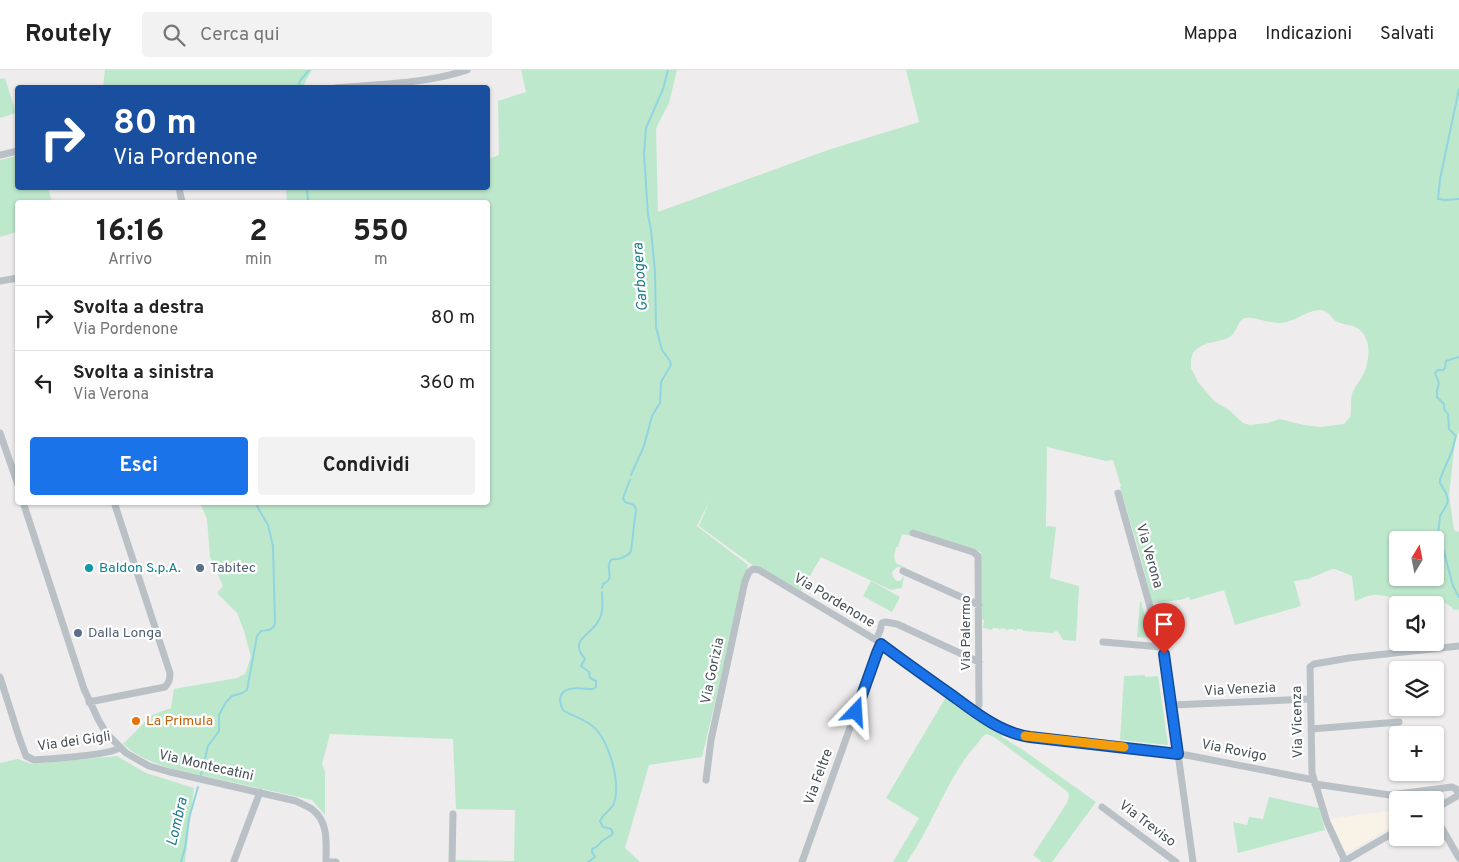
<!DOCTYPE html>
<html lang="it">
<meta charset="utf-8">
<style>
:root{--surface:#fff;--page:#f2f2f2;--text:#222;--muted:#767676;--line:#e0e0e0;--accent:#1a73e8}
body{margin:0;font-family:Overpass,sans-serif;background:var(--page);color:var(--text);height:100vh;display:flex;flex-direction:column;font-size:19px;white-space:nowrap}
*{box-sizing:border-box;margin:0}
p{font-size:16px;color:var(--muted)}
.icon{flex:none;width:28px;height:28px;fill:none;stroke:currentColor;stroke-width:2;stroke-linecap:round;stroke-linejoin:round}
.map{position:relative;flex:1;overflow:hidden}
.panel{position:absolute;left:15px;top:130px;width:475px;height:305px;display:flex;flex-direction:column;background:var(--surface);border-radius:5px;box-shadow:0 1px 4px #0004}
.panel>*{flex:none}
.guide{position:absolute;left:15px;top:15px;width:475px;height:105px;border-radius:5px;box-shadow:0 1px 4px #0004;background:#1a4fa0;color:#fff;overflow:hidden}
.needle{width:32px;rotate:10deg}
.tools{position:absolute;left:1389px;top:461px;display:grid;gap:10px}
.tools a{display:grid;place-items:center;width:55px;height:55px;border-radius:5px;background:var(--surface);box-shadow:0 1px 4px #0004;font-size:25px}
.pin{position:absolute;display:grid;place-items:center;width:42px;height:42px;color:#fff;margin:-51px -21px;border-radius:50% 50% 50% 0;rotate:-45deg;box-shadow:0 0 5px #0007}
.pin .icon{rotate:45deg}
.me{position:absolute;width:55px;margin:-28px;rotate:20deg;stroke-linejoin:round;filter:drop-shadow(0 0 4px #0008)}
.turn{display:flex;align-items:center;gap:18px;height:105px;padding:0 15px;font-size:22px}
.turn .icon{width:65px;height:65px;stroke-width:2.5}
.turn b{display:block;font-size:35px;line-height:42px}
.eta{display:flex;justify-content:space-evenly;align-items:center;height:85px;text-align:center}
.eta b{font-size:30px;font-weight:700;line-height:35px}
.primary-button{display:flex;gap:10px;margin-top:auto;padding:10px 15px}
.primary-button a{flex:1;height:58px;border-radius:5px;background:var(--accent);color:#fff;font-size:20px;font-weight:700;line-height:58px;text-align:center}
.primary-button a+a{background:var(--page);color:var(--text)}
ul{padding:0;list-style:none}
li{display:flex;align-items:center;gap:15px;height:65px;padding:0 15px;border-top:1px solid var(--line)}
li div{flex:1}
li b{display:block;font-size:19px}
li em{font-style:normal}
header{display:flex;align-items:center;gap:30px;box-sizing:border-box;height:70px;padding:0 25px;background:var(--surface);border-bottom:1px solid var(--line)}
header strong{font-size:24px}
nav{display:flex;gap:28px;margin-inline-start:auto;font-size:18px}
.search{width:350px;height:45px;background:var(--page);display:flex;align-items:center;gap:12px;box-sizing:border-box;padding:0 18px;border-radius:5px;color:var(--muted);font-size:19px}
.map>svg:first-child{display:block}
.commercial{fill:#f9f2e6}
.green{fill:#bee8cc;fill-rule:evenodd}
.lines{fill:none;stroke-linecap:round;stroke-linejoin:round}
.stream{stroke:#90d5e0;stroke-width:2}
.minor{stroke:#b9c1c7;stroke-width:7}
.route-casing{stroke:#114b97;stroke-width:12}
.route{stroke:#1a73e8;stroke-width:9}
.slow{stroke:#f59e0b;stroke-width:9}
.culture-dot{fill:#0f9aa8;stroke:#fff;stroke-width:2}
.service-dot{fill:#5c6f8a;stroke:#fff;stroke-width:2}
.food-dot{fill:#e8710a;stroke:#fff;stroke-width:2}
.labels{text-anchor:middle;dominant-baseline:central;stroke-width:4.5;stroke-linejoin:round;paint-order:stroke}
.street-label{font-size:14px;fill:#465057;stroke:#fff}
.culture-label{font-size:14px;fill:#0d838f;stroke:#fff;text-anchor:start}
.service-label{font-size:14px;fill:#4e5e75;stroke:#fff;text-anchor:start}
.food-label{font-size:14px;fill:#c56008;stroke:#fff;text-anchor:start}
.water-label{font-size:15px;font-style:italic;fill:#1b7c8d;stroke:#fff}
</style>
<header>
<strong>Routely</strong>
<div class="search"><svg class="icon" aria-label="search" viewBox="0 0 24 24"><circle cx="10" cy="10" r="6"/><path d="M15 15l6 6"/></svg>Cerca qui</div>
<nav><a>Mappa</a><a>Indicazioni</a><a>Salvati</a></nav>
</header>
<div class="map">
<svg width="1459" height="792" viewBox="0 0 1459 792">
<rect width="100%" height="100%" fill="#eeecec"/>
<!-- commercial -->
<path class="commercial" d="M1388,741L1391,742L1395,755L1349,782L1344,780L1329,749Z"/>
<!-- green -->
<path class="green" d="M105,0H312L306,10L304,16L295,17H103Z
M521,0H677L669,33L658,54L656,59L658,142L828,80L919,52L906,0H1459V361L1455,371L1449,425L1454,460L1459,462V541L1458,539L1454,540C1443,526 1420,532 1405,530C1397,529 1380,524 1374,525C1368,525 1361,529 1355,531L1352,506L1335,499H1332L1308,509L1294,511L1301,536L1235,555L1224,520L1190,530L1189,527L1180,530L1152,533L1139,481L1120,417L1121,416L1113,390L1106,391L1047,377L1046,456L1056,457L1050,508L1079,516L1076,571L1063,570L1059,563L1056,561L1053,563L1023,561L1022,559H1017L1016,561L1014,559H1009L1007,561L1006,559L1001,558L1000,560L998,558H993L992,560L983,558L984,550L982,549L981,482L915,461L912,466L902,464L898,477H896L894,487L896,493L906,498L897,497L892,502L893,507L897,511H900L904,506L902,518L891,520L821,487L801,521L751,494L699,456L710,430L697,456L748,495L702,687L649,695L625,778L640,792H455L456,790L514,791L515,740L456,739L453,669L330,664L322,694L325,702V745L312,730L169,698C151,692 137,686 123,674L152,645L171,638L174,619L237,608L245,604L251,587L244,561L237,543L217,523L223,516L210,487L207,449L200,433L488,432V132H287L286,118H488V89L499,85L498,31L526,22ZM1320,240C1332,242 1330,249 1338,252C1344,255 1351,254 1357,258C1372,267 1370,289 1364,303C1360,311 1355,316 1352,324C1350,331 1352,339 1350,347L1344,354L1321,357L1303,355L1280,349L1268,353L1250,355L1243,353L1229,340L1214,331L1198,312L1191,298V290L1193,283C1205,269 1219,274 1231,266C1238,261 1237,250 1245,248C1253,246 1269,253 1280,253C1295,252 1305,241 1320,240ZM1398,470H1435V508H1398Z
M5,8L16,43L0,48V9Z
M17,86L18,118H48L52,132H18L17,162L0,167V90Z
M871,511L900,527L892,542L863,526Z
M1140,532H1141L1151,568L1137,567Z
M1145,605V607L1158,606L1168,675L1120,670L1124,606Z
M946,627L971,644L1004,663L1002,667L1023,680L1096,732L1052,792H1042L1033,785L1067,733L1069,727L1068,722L994,667L987,664C981,666 981,670 977,674C955,698 942,730 927,758C921,770 914,781 907,792H893L919,748L886,728Z
M117,686L146,703L194,718L185,792H0V693L18,689L32,694Z
M1269,727L1319,738L1325,760L1238,783L1233,752L1247,755L1249,747L1263,749Z"/>
<g class="lines">
<!-- stream -->
<path class="stream" d="M298,17L300,11L309,0
M1459,19L1440,109L1438,129L1445,130L1459,129
M307,118L308,132
M1459,287L1446,291L1445,298L1443,300H1438L1435,303L1439,313L1437,321V327L1444,334V339L1448,344L1449,359L1456,366L1452,381L1440,409V413L1446,423L1448,431L1446,436L1440,446L1438,466L1443,478L1453,516L1459,527
M631,405L644,376L652,346L660,333L661,312L671,295L670,291L662,280L656,257L655,202L651,160L648,145L644,84L646,58L663,19L668,0
M602,518L603,514C617,508 603,499 612,489C618,490 628,487 631,481L636,439L634,435L625,432L623,428L630,410
M201,705L208,676L219,661V645L226,632L232,626L242,623L247,620L257,566L261,561C268,560 273,561 275,553L273,476L268,455L258,438L256,432
M181,792L185,778L189,748L198,717
M588,792L595,787L592,782V779C597,777 598,776 601,772C605,768 610,768 613,763L611,759L603,757L600,751C603,743 611,741 614,733C621,713 609,668 591,655C583,649 573,646 564,641C561,637 560,634 560,629C562,614 582,619 593,619L596,617V611L590,608L589,602L581,596L585,589C568,569 591,566 599,550C604,541 602,532 602,522"/>
<!-- minor -->
<path class="minor" d="M335,18C379,14 425,14 467,0
M0,85L18,81
M179,118L182,132
M0,211L18,208
M0,363L18,415
M1118,423L1165,590L1193,792
M23,432L84,619L98,649L106,663L126,683L149,696L170,702L296,731C301,734 308,736 313,740C329,753 326,774 326,792
M913,463L973,482L978,486L979,635L976,642
M903,501L979,535
M876,570L880,561L882,553L886,552L897,554L979,592
M1103,572L1162,577
M0,607L19,667L26,686L34,690C49,689 110,685 119,678
M89,632L165,617C169,612 170,610 170,603L114,432
M1171,635L1310,629
M1311,659L1399,652
M706,710L711,670L745,511L749,502L753,499L759,500L876,570L949,624L985,648L1012,662L1030,667L1186,685L1314,710
M1315,714L1390,725L1452,717L1456,719L1459,725
M1102,737L1176,792
M1435,739L1459,725
M1435,746L1459,788
M234,791L260,722
M1345,791L1327,752L1312,703L1310,597L1314,594L1349,588L1459,576
M326,792H336
M452,792L453,744
M802,792L876,585L881,574
M1343,792L1398,760"/>
</g>
<g class="lines">
<!-- route casing -->
<g class="route-casing">
<path id="route" d="M856,642L877,583L881,574C905,592 929,609 953,626C976,643 1001,663 1030,667L1178,684L1164,584"/>
</g>
<!-- route -->
<use href="#route" class="route"/>
<!-- slow -->
<path class="slow" d="M1025,666L1124,677"/>
</g>
<!-- markers -->
<circle class="culture-dot" cx="89" cy="498" r="5"/>
<g class="service-dot">
<circle cx="200" cy="498" r="5"/>
<circle cx="78" cy="563" r="5"/>
</g>
<circle class="food-dot" cx="136" cy="651" r="5"/>
<g class="labels">
<!-- street labels -->
<g class="street-label">
<text transform="translate(1149 486) rotate(74)">Via Verona</text>
<text transform="translate(834 531) rotate(31)">Via Pordenone</text>
<text transform="translate(966 563) rotate(-90)">Via Palermo</text>
<text transform="translate(713 601) rotate(-78)">Via Gorizia</text>
<text transform="translate(1240 620) rotate(-3)">Via Venezia</text>
<text transform="translate(1298 652) rotate(-91)">Via Vicenza</text>
<text transform="translate(74 672) rotate(-8)">Via dei Gigli</text>
<text transform="translate(1234 681) rotate(11)">Via Rovigo</text>
<text transform="translate(206 696) rotate(13)">Via Montecatini</text>
<text transform="translate(819 707) rotate(-70)">Via Feltre</text>
<text transform="translate(1147 754) rotate(37)">Via Treviso</text>
</g>
<!-- culture labels -->
<g class="culture-label">
<text x="99" y="498">Baldon S.p.A.</text>
</g>
<!-- service labels -->
<g class="service-label">
<text x="210" y="498">Tabitec</text>
<text x="88" y="563">Dalla Longa</text>
</g>
<!-- food labels -->
<g class="food-label">
<text x="146" y="651">La Primula</text>
</g>
<!-- water labels -->
<g class="water-label">
<text transform="translate(641 207) rotate(-94)">Garbogera</text>
<text transform="translate(178 752) rotate(-77)">Lombra</text>
</g>
</g>
</svg>
<div class="tools">
<a><svg class="needle" viewBox="-14 -14 28 28"><path d="M0-13l5 13h-10z" fill="#e53935"/><path d="M0 13l5-13h-10z" fill="#767676"/></svg></a>
<a><svg class="icon" aria-label="sound" viewBox="0 0 24 24"><path d="M4 9h4l5-4v14l-5-4H4zM17 9q2 3 0 6"/></svg></a>
<a><svg class="icon" aria-label="layers" viewBox="0 0 24 24"><path d="M12 4l9 5-9 5-9-5zM3 14l9 5 9-5"/></svg></a>
<a>+</a>
<a>−</a>
</div>
<div class="pin" style="left:1164px;top:584px;background:#d93025"><svg class="icon" aria-label="arrive" viewBox="0 0 24 24"><path d="M6 21V4h12l-3 4 3 4H6"/></svg></div>
<svg class="me" style="left:856px;top:642px" viewBox="-20 -20 40 40"><path d="M0-17L14 15 0 8-14 15z" fill="#1a73e8" stroke="#fff" stroke-width="4"/></svg>
<div class="guide">
<div class="turn"><svg class="icon" aria-label="right" viewBox="0 0 24 24"><path d="M7 20v-9h11M14 6l5 5-5 5"/></svg><div><b>80 m</b>Via Pordenone</div></div>
</div>
<section class="panel">
<div class="eta">
<div><b>16:16</b><p>Arrivo</p></div>
<div><b>2</b><p>min</p></div>
<div><b>550</b><p>m</p></div>
</div>
<ul>
<li><svg class="icon" aria-label="right" viewBox="0 0 24 24"><path d="M7 20v-9h11M14 6l5 5-5 5"/></svg><div><b>Svolta a destra</b><p>Via Pordenone</p></div><em>80 m</em></li>
<li><svg class="icon" aria-label="left" viewBox="0 0 24 24"><path d="M17 20v-9H6M10 6l-5 5 5 5"/></svg><div><b>Svolta a sinistra</b><p>Via Verona</p></div><em>360 m</em></li>
</ul>
<div class="primary-button"><a>Esci</a><a>Condividi</a></div>
</section>
</div>
